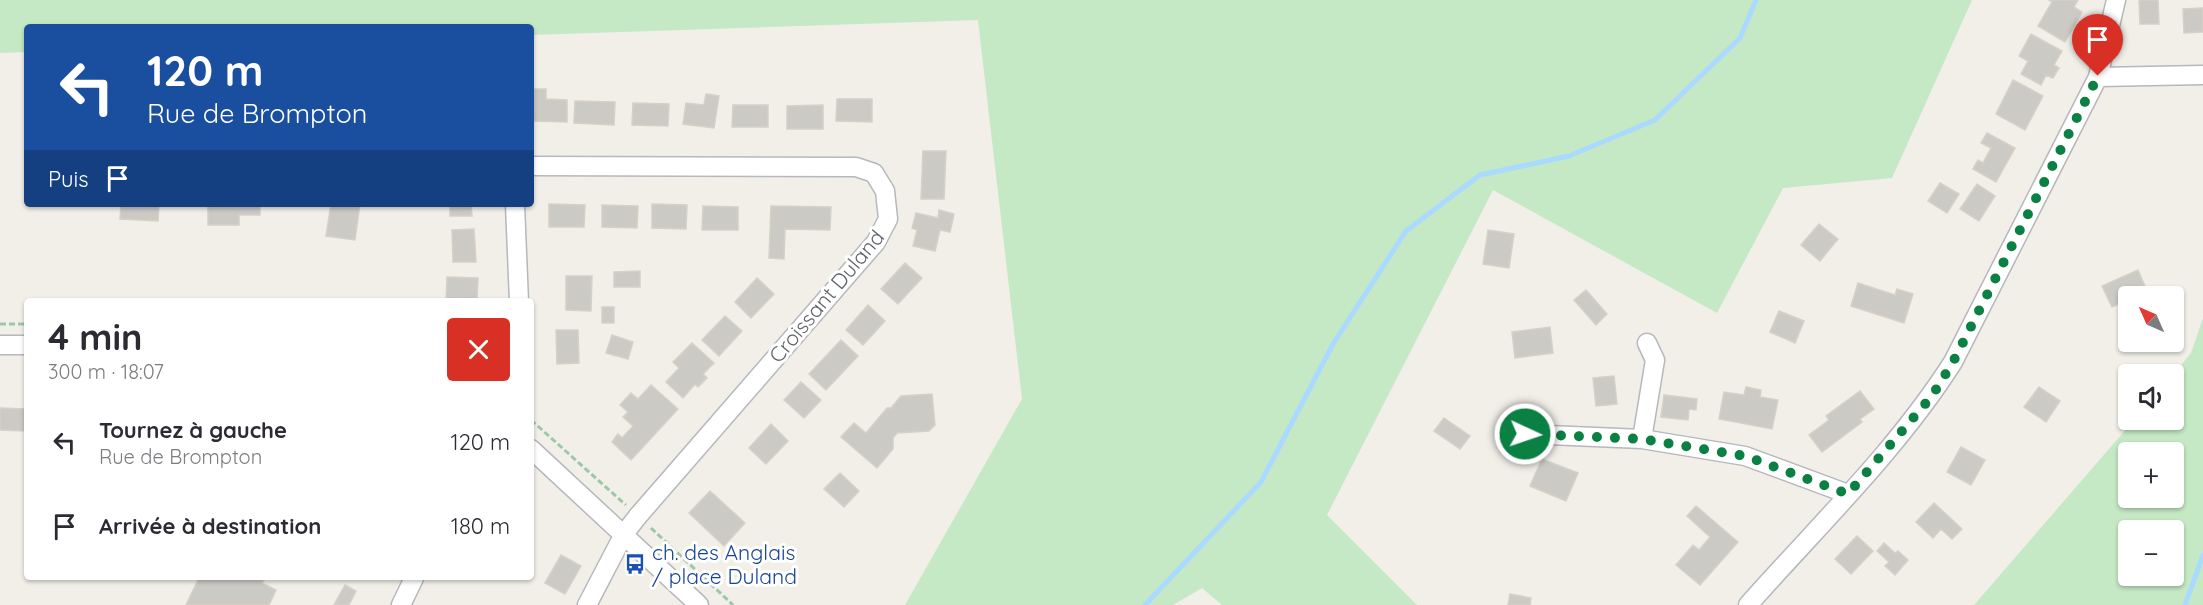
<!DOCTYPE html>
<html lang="fr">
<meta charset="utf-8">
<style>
:root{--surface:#fff;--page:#f7f7f7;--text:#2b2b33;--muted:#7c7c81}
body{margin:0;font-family:Quicksand,sans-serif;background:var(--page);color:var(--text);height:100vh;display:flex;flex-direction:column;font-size:22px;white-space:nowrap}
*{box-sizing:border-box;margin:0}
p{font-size:20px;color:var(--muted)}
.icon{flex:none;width:33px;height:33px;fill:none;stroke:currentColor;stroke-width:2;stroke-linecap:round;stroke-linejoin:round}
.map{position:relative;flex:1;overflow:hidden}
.details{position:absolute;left:24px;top:298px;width:510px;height:282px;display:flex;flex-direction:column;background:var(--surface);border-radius:6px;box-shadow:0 2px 4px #0004}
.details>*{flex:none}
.top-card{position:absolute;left:24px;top:24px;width:510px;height:183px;border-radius:6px;box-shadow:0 2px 4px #0004;background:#1a4fa0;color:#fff;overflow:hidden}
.needle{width:39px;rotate:315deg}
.controls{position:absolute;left:2118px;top:286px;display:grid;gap:12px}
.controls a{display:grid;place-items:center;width:66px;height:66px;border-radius:6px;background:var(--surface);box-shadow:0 2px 4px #0004;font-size:30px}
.pin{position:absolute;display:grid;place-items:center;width:51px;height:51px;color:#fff;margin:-62px -26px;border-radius:50% 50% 50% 0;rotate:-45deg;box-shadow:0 0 6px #0007}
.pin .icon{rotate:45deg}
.me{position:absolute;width:66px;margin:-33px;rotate:93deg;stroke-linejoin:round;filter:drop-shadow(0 0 4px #0008)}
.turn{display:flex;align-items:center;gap:21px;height:126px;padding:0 24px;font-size:27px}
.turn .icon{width:78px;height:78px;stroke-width:2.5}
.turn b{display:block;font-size:42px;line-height:51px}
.then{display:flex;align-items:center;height:57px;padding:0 24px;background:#0003;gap:12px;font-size:22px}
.round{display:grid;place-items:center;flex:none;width:63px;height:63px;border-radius:6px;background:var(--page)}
.summary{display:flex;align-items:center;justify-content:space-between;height:102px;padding:0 24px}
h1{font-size:36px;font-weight:700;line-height:45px}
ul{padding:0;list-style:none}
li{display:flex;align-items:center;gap:18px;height:84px;padding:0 24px}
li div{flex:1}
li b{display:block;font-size:22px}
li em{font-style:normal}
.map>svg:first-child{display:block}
.green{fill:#c5e8c5;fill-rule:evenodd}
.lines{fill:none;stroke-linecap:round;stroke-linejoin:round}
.stream{stroke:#aadaff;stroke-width:5}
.building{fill:#cccac5;stroke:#d6d1c6;stroke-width:1.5}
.minor-casing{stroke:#b5b8bc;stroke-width:21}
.path{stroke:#9cc7a9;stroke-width:3;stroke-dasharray:6 3;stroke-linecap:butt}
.minor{stroke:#fff;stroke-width:18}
.route{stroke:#0b8043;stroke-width:10;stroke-dasharray:0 18}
.labels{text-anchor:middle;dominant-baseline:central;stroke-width:6;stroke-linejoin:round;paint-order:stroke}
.street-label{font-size:21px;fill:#5f6368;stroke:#fff}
.transit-label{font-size:21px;fill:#164399;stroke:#fff;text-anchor:start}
</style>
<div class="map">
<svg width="2203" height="605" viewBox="0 0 2203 605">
<rect width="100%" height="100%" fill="#f1efe8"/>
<!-- green -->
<path class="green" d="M0,0H1972L1892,178L1783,188L1717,313L1493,190L1327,515L1417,605H1222L1202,588L1173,605H905L1022,399L978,20L531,35V27H27V52L0,53Z
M2203,318V605H1974L2134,420H2174L2173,375L2191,353ZM2128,453H2174V498H2128ZM2128,531H2174V576H2128Z"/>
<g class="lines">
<!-- stream -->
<path class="stream" d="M1145,605L1261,482L1333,344L1406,231L1480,175L1569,156L1655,120L1740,38L1756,0
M2185,605L2203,555"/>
</g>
<!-- building -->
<path class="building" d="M2049,0H2078L2074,7L2082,12L2065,42L2038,26L2052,2Z
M2139,0H2158L2159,24H2140Z
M2203,8V32L2184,33L2183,9Z
M2031,34L2062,51L2054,65L2059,68L2053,78L2046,75L2041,85L2021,74L2028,61L2019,56Z
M2013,80L2043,96L2025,130L1996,114Z
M534,89H546V99L567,100V122L533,121Z
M706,94L719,96L714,128L683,124L686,103L704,105Z
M837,99H872V122L836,121Z
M575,101L615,102L614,125L574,123Z
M633,103L669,104L668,126L632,125Z
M733,105H768V127H732Z
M823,105V129H787V106Z
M1987,133L2015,148L1996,182L1973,169L1978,160L1983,163L1991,148L1981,143Z
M923,151H946L944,199H921Z
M1940,183L1959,194L1947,213L1928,201Z
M1977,184L1995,196L1979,221L1960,209Z
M121,204H159L158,221L120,219Z
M208,204H260V215H239V225H208Z
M331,204H360L355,240L326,236Z
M450,204H471L472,216H450Z
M549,204L585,205L584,227H549Z
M652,204L687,205L686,229L652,228Z
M602,205L638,206L637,228L602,227Z
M703,206L738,207V230H702Z
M771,206L831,207L830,230L785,229L784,259L769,258Z
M939,210L954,214L950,232L940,230L935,251L913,246L917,230L912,228L916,213L938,218Z
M1819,224L1838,239L1820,261L1801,245Z
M474,229L476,262H453L452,230Z
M1488,230L1514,234L1509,268L1483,264Z
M905,263L922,278L898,304L881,289Z
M2138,270L2147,291L2135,297H2128V300L2112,307L2102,286Z
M640,271V287H614V272Z
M566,276H592L591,311L566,310Z
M447,277L478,278L477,302H446Z
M757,278L774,294L751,318L735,302Z
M1858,283L1895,295L1897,289L1913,294L1904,323L1851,306Z
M1586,290L1607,314L1596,325L1574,300Z
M868,305L885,321L863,345L846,330Z
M602,307H614V323H602Z
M1779,311L1804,321L1795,343L1770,332Z
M725,316L742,331L719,356L702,340Z
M1550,327L1553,353L1515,358L1512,332Z
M556,330H578L579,363L557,364Z
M612,335L633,342L628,359L606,353Z
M841,340L858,356L826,390L809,374Z
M692,343L714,363L703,374L707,378L698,387L695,384L683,398L666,382L679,368L673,362Z
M1614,376L1617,404L1596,406L1593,378Z
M801,382L821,400L804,418L784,400Z
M651,385L678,409L631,460L612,442L618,434L622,438L633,426L623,417L628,412L620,405L631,393L638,399Z
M1746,387L1761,390L1760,397L1778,400L1772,429L1719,419L1724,392L1744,395Z
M2039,387L2060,401L2046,422L2024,407Z
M1860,391L1874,409L1860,419L1862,422L1822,452L1809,435L1829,420L1826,416Z
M932,394L935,425L929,431L897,433L893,438V449L877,468L841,437L854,423L866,433L887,408H891L901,396Z
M1664,395L1697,399L1696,410L1689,409L1688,420L1661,417Z
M0,408L26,409L25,431L0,430Z
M1444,418L1470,436L1460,449L1434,431Z
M771,424L788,441L766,464L749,448Z
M1961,447L1985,460L1971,485L1947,472Z
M1542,459L1578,473L1566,501L1530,486Z
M840,473L859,491L844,507L824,489Z
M710,491L745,523L724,546L689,513Z
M1934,503L1962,529L1952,539L1941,529L1933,538L1916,522Z
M1696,506L1738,542L1700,585L1676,565L1693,545L1699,550L1710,537L1687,516Z
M1857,536L1873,551L1851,574L1835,559Z
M1884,543L1895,553L1898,551L1908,560L1895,575L1885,566L1889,562L1877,551Z
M561,555L581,566L565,594L545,583Z
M199,578H265L262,583L276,590L269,605H186Z
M345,585L356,591L349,605H334Z
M1510,594L1531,598L1530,605H1508Z"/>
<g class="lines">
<!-- minor casing -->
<g class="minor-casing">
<path id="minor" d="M2098,77L2203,75
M531,166L856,167L874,173L885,191L888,219L876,242L638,516L624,534L587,605
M515,204L519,302
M0,345H27
M1525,434L1642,439L1745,456L1848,494
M1642,439L1655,360L1647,343
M531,449L699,605
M401,605L414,578
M1748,605C1818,526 1897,450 1953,362L2098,77L2116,0"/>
</g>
<!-- path -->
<path class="path" d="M0,324H27
M531,420L626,505
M651,528L733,605"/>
<!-- minor -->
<use href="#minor" class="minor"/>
</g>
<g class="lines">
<!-- route -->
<path class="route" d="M1525,434L1642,439L1745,456L1848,494L1932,396L1953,362L2098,76"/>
</g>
<!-- icons -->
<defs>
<g id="bus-bare" transform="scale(1.62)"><path d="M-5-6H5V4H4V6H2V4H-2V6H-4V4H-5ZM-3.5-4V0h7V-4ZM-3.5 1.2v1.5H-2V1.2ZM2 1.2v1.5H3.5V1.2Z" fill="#1a4fb4" stroke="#fff" stroke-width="2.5" paint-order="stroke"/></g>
</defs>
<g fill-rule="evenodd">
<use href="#bus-bare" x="635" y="564"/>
</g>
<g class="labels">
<!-- street labels -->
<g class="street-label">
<text transform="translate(826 296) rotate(-50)">Croissant Duland</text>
</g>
<!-- transit labels -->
<g class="transit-label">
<text x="652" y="552">ch. des Anglais<tspan x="652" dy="24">/ place Duland</tspan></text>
</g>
</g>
</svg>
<div class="controls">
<a><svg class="needle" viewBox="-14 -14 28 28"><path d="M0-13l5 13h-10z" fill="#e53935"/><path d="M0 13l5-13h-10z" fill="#7c7c81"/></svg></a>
<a><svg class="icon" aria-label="sound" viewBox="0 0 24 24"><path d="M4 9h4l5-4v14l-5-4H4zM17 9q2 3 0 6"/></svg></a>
<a>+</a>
<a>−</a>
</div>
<div class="pin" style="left:2098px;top:76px;background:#d93025"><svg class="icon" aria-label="arrive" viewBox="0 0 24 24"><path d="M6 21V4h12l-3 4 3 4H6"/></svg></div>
<svg class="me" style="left:1525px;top:434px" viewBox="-20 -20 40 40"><circle r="17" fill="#0b8043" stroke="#fff" stroke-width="3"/><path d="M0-11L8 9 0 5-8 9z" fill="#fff"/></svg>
<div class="top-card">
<div class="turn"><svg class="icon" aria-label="left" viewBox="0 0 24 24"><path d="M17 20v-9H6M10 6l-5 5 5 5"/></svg><div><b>120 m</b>Rue de Brompton</div></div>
<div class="then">Puis<svg class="icon" aria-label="arrive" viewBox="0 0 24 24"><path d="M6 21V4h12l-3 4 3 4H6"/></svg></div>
</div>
<section class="details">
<div class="summary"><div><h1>4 min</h1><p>300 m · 18:07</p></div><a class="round" style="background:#d93025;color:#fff"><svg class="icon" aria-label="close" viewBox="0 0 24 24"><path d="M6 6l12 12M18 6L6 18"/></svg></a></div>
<ul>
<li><svg class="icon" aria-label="left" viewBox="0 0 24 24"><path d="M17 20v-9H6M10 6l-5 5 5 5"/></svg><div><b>Tournez à gauche</b><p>Rue de Brompton</p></div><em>120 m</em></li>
<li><svg class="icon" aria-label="arrive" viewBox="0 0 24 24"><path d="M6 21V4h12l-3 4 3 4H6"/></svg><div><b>Arrivée à destination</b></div><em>180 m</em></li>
</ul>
</section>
</div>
